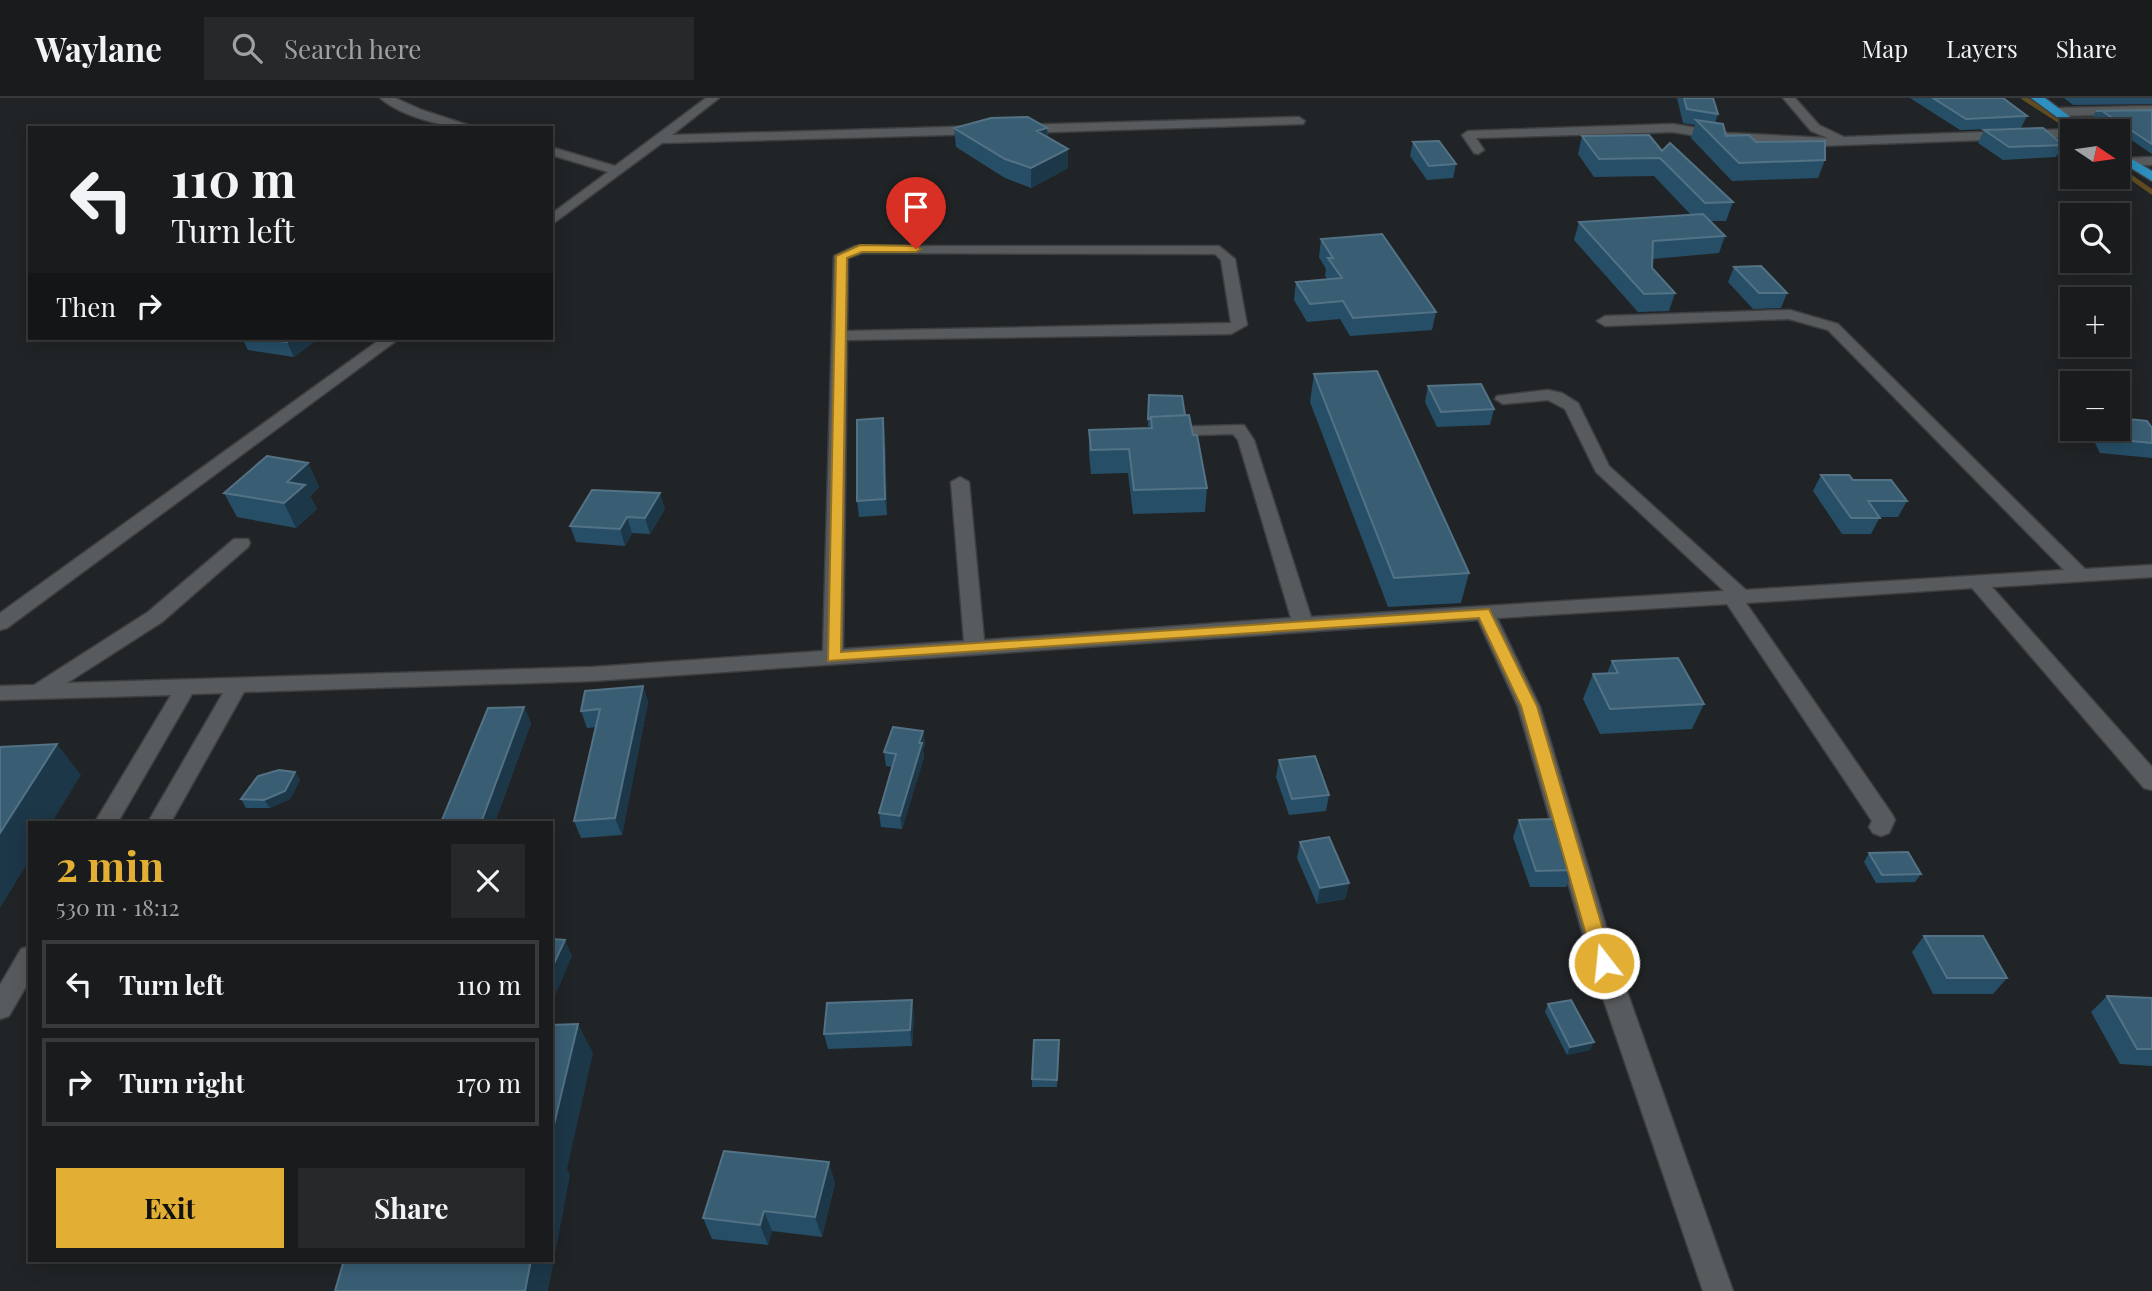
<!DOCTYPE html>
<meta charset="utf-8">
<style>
:root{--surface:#191b1c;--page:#262829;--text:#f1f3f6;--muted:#9fa1a3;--line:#37393b;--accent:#e2ae34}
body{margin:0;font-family:"Playfair Display",serif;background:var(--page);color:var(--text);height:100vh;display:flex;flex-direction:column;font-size:26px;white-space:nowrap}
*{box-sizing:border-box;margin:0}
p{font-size:23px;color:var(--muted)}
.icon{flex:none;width:38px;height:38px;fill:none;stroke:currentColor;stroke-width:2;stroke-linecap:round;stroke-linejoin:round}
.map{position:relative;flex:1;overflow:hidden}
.details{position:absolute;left:28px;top:723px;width:525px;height:441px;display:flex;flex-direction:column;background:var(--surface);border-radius:0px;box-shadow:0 4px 18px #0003,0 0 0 2px var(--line)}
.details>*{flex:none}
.guide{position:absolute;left:28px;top:28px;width:525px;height:214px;border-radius:0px;box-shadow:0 4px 18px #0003,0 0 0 2px var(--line);background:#191b1c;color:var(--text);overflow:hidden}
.needle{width:46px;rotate:103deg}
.tools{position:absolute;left:2060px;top:21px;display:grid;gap:14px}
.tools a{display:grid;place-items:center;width:70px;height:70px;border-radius:0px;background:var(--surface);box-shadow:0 4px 18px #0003,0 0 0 2px var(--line);font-size:35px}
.pin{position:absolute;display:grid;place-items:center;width:60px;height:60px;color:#fff;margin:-72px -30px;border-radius:50% 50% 50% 0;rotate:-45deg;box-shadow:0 0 7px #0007}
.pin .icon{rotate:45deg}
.me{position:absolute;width:77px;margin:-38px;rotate:344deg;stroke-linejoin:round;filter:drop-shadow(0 0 5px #0008)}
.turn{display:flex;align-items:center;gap:24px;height:147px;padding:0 28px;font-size:32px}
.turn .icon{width:91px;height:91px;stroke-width:2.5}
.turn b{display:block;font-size:49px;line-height:60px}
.then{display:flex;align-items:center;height:66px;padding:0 28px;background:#0003;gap:14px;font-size:26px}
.round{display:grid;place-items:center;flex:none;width:74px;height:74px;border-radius:0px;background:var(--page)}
.headline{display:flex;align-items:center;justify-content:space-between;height:119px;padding:0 28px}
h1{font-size:42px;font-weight:700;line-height:52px;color:var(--accent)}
.cta{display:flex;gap:14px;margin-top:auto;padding:14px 28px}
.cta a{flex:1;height:80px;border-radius:0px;background:var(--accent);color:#111;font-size:28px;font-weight:700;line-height:80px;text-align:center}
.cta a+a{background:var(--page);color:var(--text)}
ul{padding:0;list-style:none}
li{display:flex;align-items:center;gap:21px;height:88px;margin:0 14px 10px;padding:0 14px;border:4px solid var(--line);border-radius:0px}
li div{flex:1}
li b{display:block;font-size:26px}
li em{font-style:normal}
header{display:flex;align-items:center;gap:42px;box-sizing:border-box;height:98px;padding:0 35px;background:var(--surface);border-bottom:2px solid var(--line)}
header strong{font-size:33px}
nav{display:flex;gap:38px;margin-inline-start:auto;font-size:24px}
.search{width:490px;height:63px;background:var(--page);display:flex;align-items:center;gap:18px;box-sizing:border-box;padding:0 24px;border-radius:0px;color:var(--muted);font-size:26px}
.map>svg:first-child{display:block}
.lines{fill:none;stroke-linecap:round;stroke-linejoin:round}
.stream{stroke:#604c21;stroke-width:5}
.minor-casing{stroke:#3d3f41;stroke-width:3}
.major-casing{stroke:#3d3f41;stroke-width:3}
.minor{fill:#585b5d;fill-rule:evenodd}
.major{fill:#2d90be;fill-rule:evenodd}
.wall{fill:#264f67}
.shaded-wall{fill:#1c3748}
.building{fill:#395e74;stroke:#537285;stroke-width:2}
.route{fill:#e2ae34;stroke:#937122;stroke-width:2}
</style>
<header>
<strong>Waylane</strong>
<div class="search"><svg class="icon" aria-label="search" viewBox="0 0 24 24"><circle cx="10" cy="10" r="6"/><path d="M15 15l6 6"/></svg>Search here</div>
<nav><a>Map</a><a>Layers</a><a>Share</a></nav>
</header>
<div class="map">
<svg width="2152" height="1193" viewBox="0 0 2152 1193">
<rect width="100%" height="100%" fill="#212426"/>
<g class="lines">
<!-- stream -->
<path class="stream" d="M2024,0L2074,32
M2118,70L2152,94"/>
<!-- minor casing -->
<g class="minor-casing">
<path id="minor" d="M380,0H395L422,12L477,30C447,30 404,20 380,0Z
M706,0H719L672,37L982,28L988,32L982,36L662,45L551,127V116L608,74L551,57V49L615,68Z
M1783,0H1795L1819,27L1844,39L2072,31L2077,33H2072V39L1817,48L1728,43L1673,34L1476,40L1484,52L1478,56L1474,55L1462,37L1468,33L1673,26L1728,35L1828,40L1811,33Z
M2152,8V16L2057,18L2051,14L2057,10Z
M1299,19L1305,23L1303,26L1021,35L1015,31L1021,27Z
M2152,59V67L2128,68L2122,64L2128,60Z
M855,148H1219L1235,161L1247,227L1231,236L847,242L843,551L964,543L951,384L960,379L969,384L984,542L1291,520L1238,342L1233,336L1158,338L1156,334L1158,330L1164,329L1244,327L1254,342L1311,519L1724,493L1596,374L1565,311L1548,302L1503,306L1495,301L1497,298L1548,292L1562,295L1578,305L1609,368L1746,492L2064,472L1828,232L1789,221L1605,228L1597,223L1605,218L1790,212L1838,226L2085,471L2152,467V479L1992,489L2152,669V692L2144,690L1972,490L1746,505L1892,716L1895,722L1889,735L1881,738L1873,735L1869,729L1872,723L1727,506L1497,520L1540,609L1617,865L1733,1193H1703L1591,865L1518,609L1478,522L593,583L244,594L171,724H148L223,595L192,596L118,724H95L171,597L0,602V588L34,587L148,514L234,441H248L250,445L248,449L162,524L67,585L593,569L823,553L834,158ZM862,155L1215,156L1221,162L1231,225L847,233L848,160Z
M382,240H400L7,530L0,532V515Z
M30,848V882L9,918L0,921V887L21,851Z"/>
</g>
<!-- major casing -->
<g class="major-casing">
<path id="major" d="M2031,0H2045L2089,33H2076Z
M2118,53L2152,73V83L2118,62Z"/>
</g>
<!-- minor -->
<use href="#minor" class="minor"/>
<!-- major -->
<use href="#major" class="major"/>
</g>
<!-- wall -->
<path class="wall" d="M1677,0H1713L1718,16L1715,25L1726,38L1756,44L1825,62L1818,80L1732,83L1691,40L1695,27L1683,25Z
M1910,0H2003L2027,18L2021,30L1960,32Z
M2064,0H2152V6L2073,7Z
M2152,12V56L2099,20H2092L2096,13Z
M954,30H1047L1048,39L1068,70L1031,90L1005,80L956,49Z
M1984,32L2063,47L2056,59L2003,62L1978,45Z
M1582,38L1662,53L1733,104L1726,123H1710L1725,138L1719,155L1652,161V170L1675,195L1669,213L1638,214L1574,142L1579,124L1691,117L1654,78L1594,79L1578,56Z
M1413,44L1456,66L1453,80L1427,82L1410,58Z
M1321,141L1436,214L1432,232L1350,238L1340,221L1307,224L1294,202L1296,184L1328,181L1325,178L1326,171L1319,159Z
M1734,169L1787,195L1781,210L1753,211L1728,184Z
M242,240H319L294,259L248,252Z
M1314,276L1469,475L1461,505L1388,509L1310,304Z
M1428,288L1494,311L1490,327L1437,329L1425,304Z
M1149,297L1185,317L1193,337L1207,390L1205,414L1133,416L1128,375L1091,376L1089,355V332L1150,330V328L1148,329Z
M2152,330V360L2100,355L2089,333L2090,331Z
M885,336L887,417L859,419L857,403Z
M308,365L319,389L310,398L317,411L296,430L237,419L224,395Z
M1821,377L1853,382L1907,403L1898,419H1880L1871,436H1842L1813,393Z
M665,411L650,436L632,435L625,448L576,444L570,428Z
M1612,563L1704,606L1692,631L1600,636L1583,601L1593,576L1607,575Z
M643,588L648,604L622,737L581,740L574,723L596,629L587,630L581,613Z
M524,609L531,625L495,724H443L442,722Z
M923,633L925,646L923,652L924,659L902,731L881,729L879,715L892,669L886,668L884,654Z
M1279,662L1329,697L1326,713L1289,717L1276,679Z
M295,674L300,682L290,701L270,710H246L241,701Z
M1519,722L1574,772L1566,789H1530L1513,739Z
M1300,744L1349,785L1345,801L1317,806L1297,760Z
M1869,755L1921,776L1915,784L1876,785L1864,764Z
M1924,838L2007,880L1993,896H1933L1912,854Z
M2107,898L2152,900V968L2120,966L2091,914Z
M1548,906L1590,952L1567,957L1545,914Z
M914,918L912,948L828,951L824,936Z
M1059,942L1057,989H1032V981Z
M835,1085L822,1139L772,1133L768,1147L712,1141L703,1120Z"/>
<!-- shaded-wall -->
<path class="shaded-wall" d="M1047,30L1048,49L1037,33Z
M1068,51V70L1031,90V70Z
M292,240H319L294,259L287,244Z
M883,320L885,336L887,417L885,401Z
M308,365L319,389L310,398L317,411L296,430L284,405L287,384Z
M660,395L665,411L650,436L645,420Z
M627,419L632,435L625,448L620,431Z
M643,588L648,604L622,737L615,720Z
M524,609L531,625L495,724H483L482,722Z
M923,633L925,646L923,652L924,659L902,731L900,718Z
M57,646L81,677L52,724H30V761L0,810V735Z
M295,674L300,682L290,701L270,710L264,702Z
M1349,785L1345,801L1317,806L1320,790Z
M565,842L572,858L552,905L551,872Z
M912,902L914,918L912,948L910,932Z
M578,926L593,955L567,1071L570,1077L548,1193H525L531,1162H551V1039Z
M1594,944L1590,952L1567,957L1570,949Z
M829,1064L835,1085L822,1139L815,1119Z
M764,1113L772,1133L768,1147L760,1127Z"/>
<!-- building -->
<path class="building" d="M1684,0H1713L1718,16L1687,11Z
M1933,0H2003L2027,18L1966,21Z
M2152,12V46L2102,13H2096Z
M1028,19L1047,30L1037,33L1068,51L1031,70L1005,61L954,30L991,20Z
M1696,22L1723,26L1726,38L1749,37L1756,44L1825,43V62L1739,65Z
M2043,30L2063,47L2009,49L1984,32Z
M1649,37L1662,53L1670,45L1733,104L1705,105L1660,60L1599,61L1582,38Z
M1439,43L1456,66L1429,68L1413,44Z
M1703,116L1725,138L1653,143L1652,170L1675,195L1644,196L1579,124Z
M1382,136L1436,214L1353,220L1343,203L1310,206L1296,184L1342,180L1328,160H1333L1321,141Z
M1761,168L1787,195H1759L1734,169Z
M260,240H292L287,244Z
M1377,273L1469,475L1394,480L1314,276Z
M1481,286L1494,311L1441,314L1428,288Z
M1149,297L1182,298L1185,317L1151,319V320L1148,321Z
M1189,317L1193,337H1197L1207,390L1134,392L1129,351L1091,352L1089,332L1152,330L1151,319Z
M883,320L885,401L857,403V322Z
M2118,320L2147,323L2152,330V345L2110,341L2104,331H2118Z
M267,358L308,365L287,384L305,387L284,405L224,395Z
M1821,377H1849L1853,382H1891L1907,403H1868L1880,420H1851Z
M592,392L660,395L645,420L627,419L620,431L570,428Z
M1678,560L1704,606L1610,611L1593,576L1618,575L1612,563Z
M643,588L615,720L574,723L600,611L581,613L585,593Z
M524,609L482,722H442L488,610Z
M893,629L923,633L919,645H922L900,718L879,715L896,656L884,654Z
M57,646L0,735V649Z
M1315,658L1329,697L1292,701L1279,662Z
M279,672L295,674L285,693L264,702L241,701L258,678Z
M1555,721L1574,772L1536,773L1519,722Z
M1329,739L1349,785L1320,790L1300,744Z
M1908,754L1921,776L1882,777L1869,755Z
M1924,838H1983L2007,880H1947Z
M551,841L565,842L551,872Z
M2107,898L2152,900V951H2137Z
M912,902L910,932L824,936L827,905Z
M1571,902L1594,944L1570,949L1548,906Z
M578,926L551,1039V927Z
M1034,942H1059L1057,982L1032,981Z
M551,1050H554L551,1063Z
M724,1053L829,1064L815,1119L764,1113L760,1127L703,1120Z
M344,1162H531L525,1193H335Z"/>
<!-- route -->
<path class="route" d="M860,147L916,148L921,151L916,154H862L847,160L841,554L1489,511L1537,608L1613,865L1610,870H1597L1594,865L1521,608L1479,520L828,563L836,158Z"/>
</svg>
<div class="tools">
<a><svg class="needle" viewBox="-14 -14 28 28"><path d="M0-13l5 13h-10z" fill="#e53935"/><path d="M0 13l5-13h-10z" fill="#9fa1a3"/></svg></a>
<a><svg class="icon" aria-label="search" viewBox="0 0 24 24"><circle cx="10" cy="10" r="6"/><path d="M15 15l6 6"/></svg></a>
<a>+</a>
<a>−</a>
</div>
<div class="pin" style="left:916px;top:151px;background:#d93025"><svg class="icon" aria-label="arrive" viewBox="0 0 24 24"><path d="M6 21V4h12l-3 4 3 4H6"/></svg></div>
<svg class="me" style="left:1604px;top:865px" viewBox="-20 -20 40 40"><circle r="17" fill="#e2ae34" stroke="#fff" stroke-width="3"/><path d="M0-11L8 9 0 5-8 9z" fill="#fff"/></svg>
<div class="guide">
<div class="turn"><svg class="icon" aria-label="left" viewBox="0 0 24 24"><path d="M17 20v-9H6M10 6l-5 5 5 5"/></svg><div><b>110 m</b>Turn left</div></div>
<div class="then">Then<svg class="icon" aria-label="right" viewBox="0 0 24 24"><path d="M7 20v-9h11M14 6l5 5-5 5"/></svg></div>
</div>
<section class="details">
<div class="headline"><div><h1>2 min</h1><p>530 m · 18:12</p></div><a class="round"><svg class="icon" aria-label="close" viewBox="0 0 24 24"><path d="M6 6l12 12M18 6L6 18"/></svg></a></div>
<ul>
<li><svg class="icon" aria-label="left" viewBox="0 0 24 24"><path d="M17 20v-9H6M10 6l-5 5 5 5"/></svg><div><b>Turn left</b></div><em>110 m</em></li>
<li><svg class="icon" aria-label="right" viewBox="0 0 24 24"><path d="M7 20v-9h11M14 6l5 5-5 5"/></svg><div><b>Turn right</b></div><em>170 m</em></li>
</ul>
<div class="cta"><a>Exit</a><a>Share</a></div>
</section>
</div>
